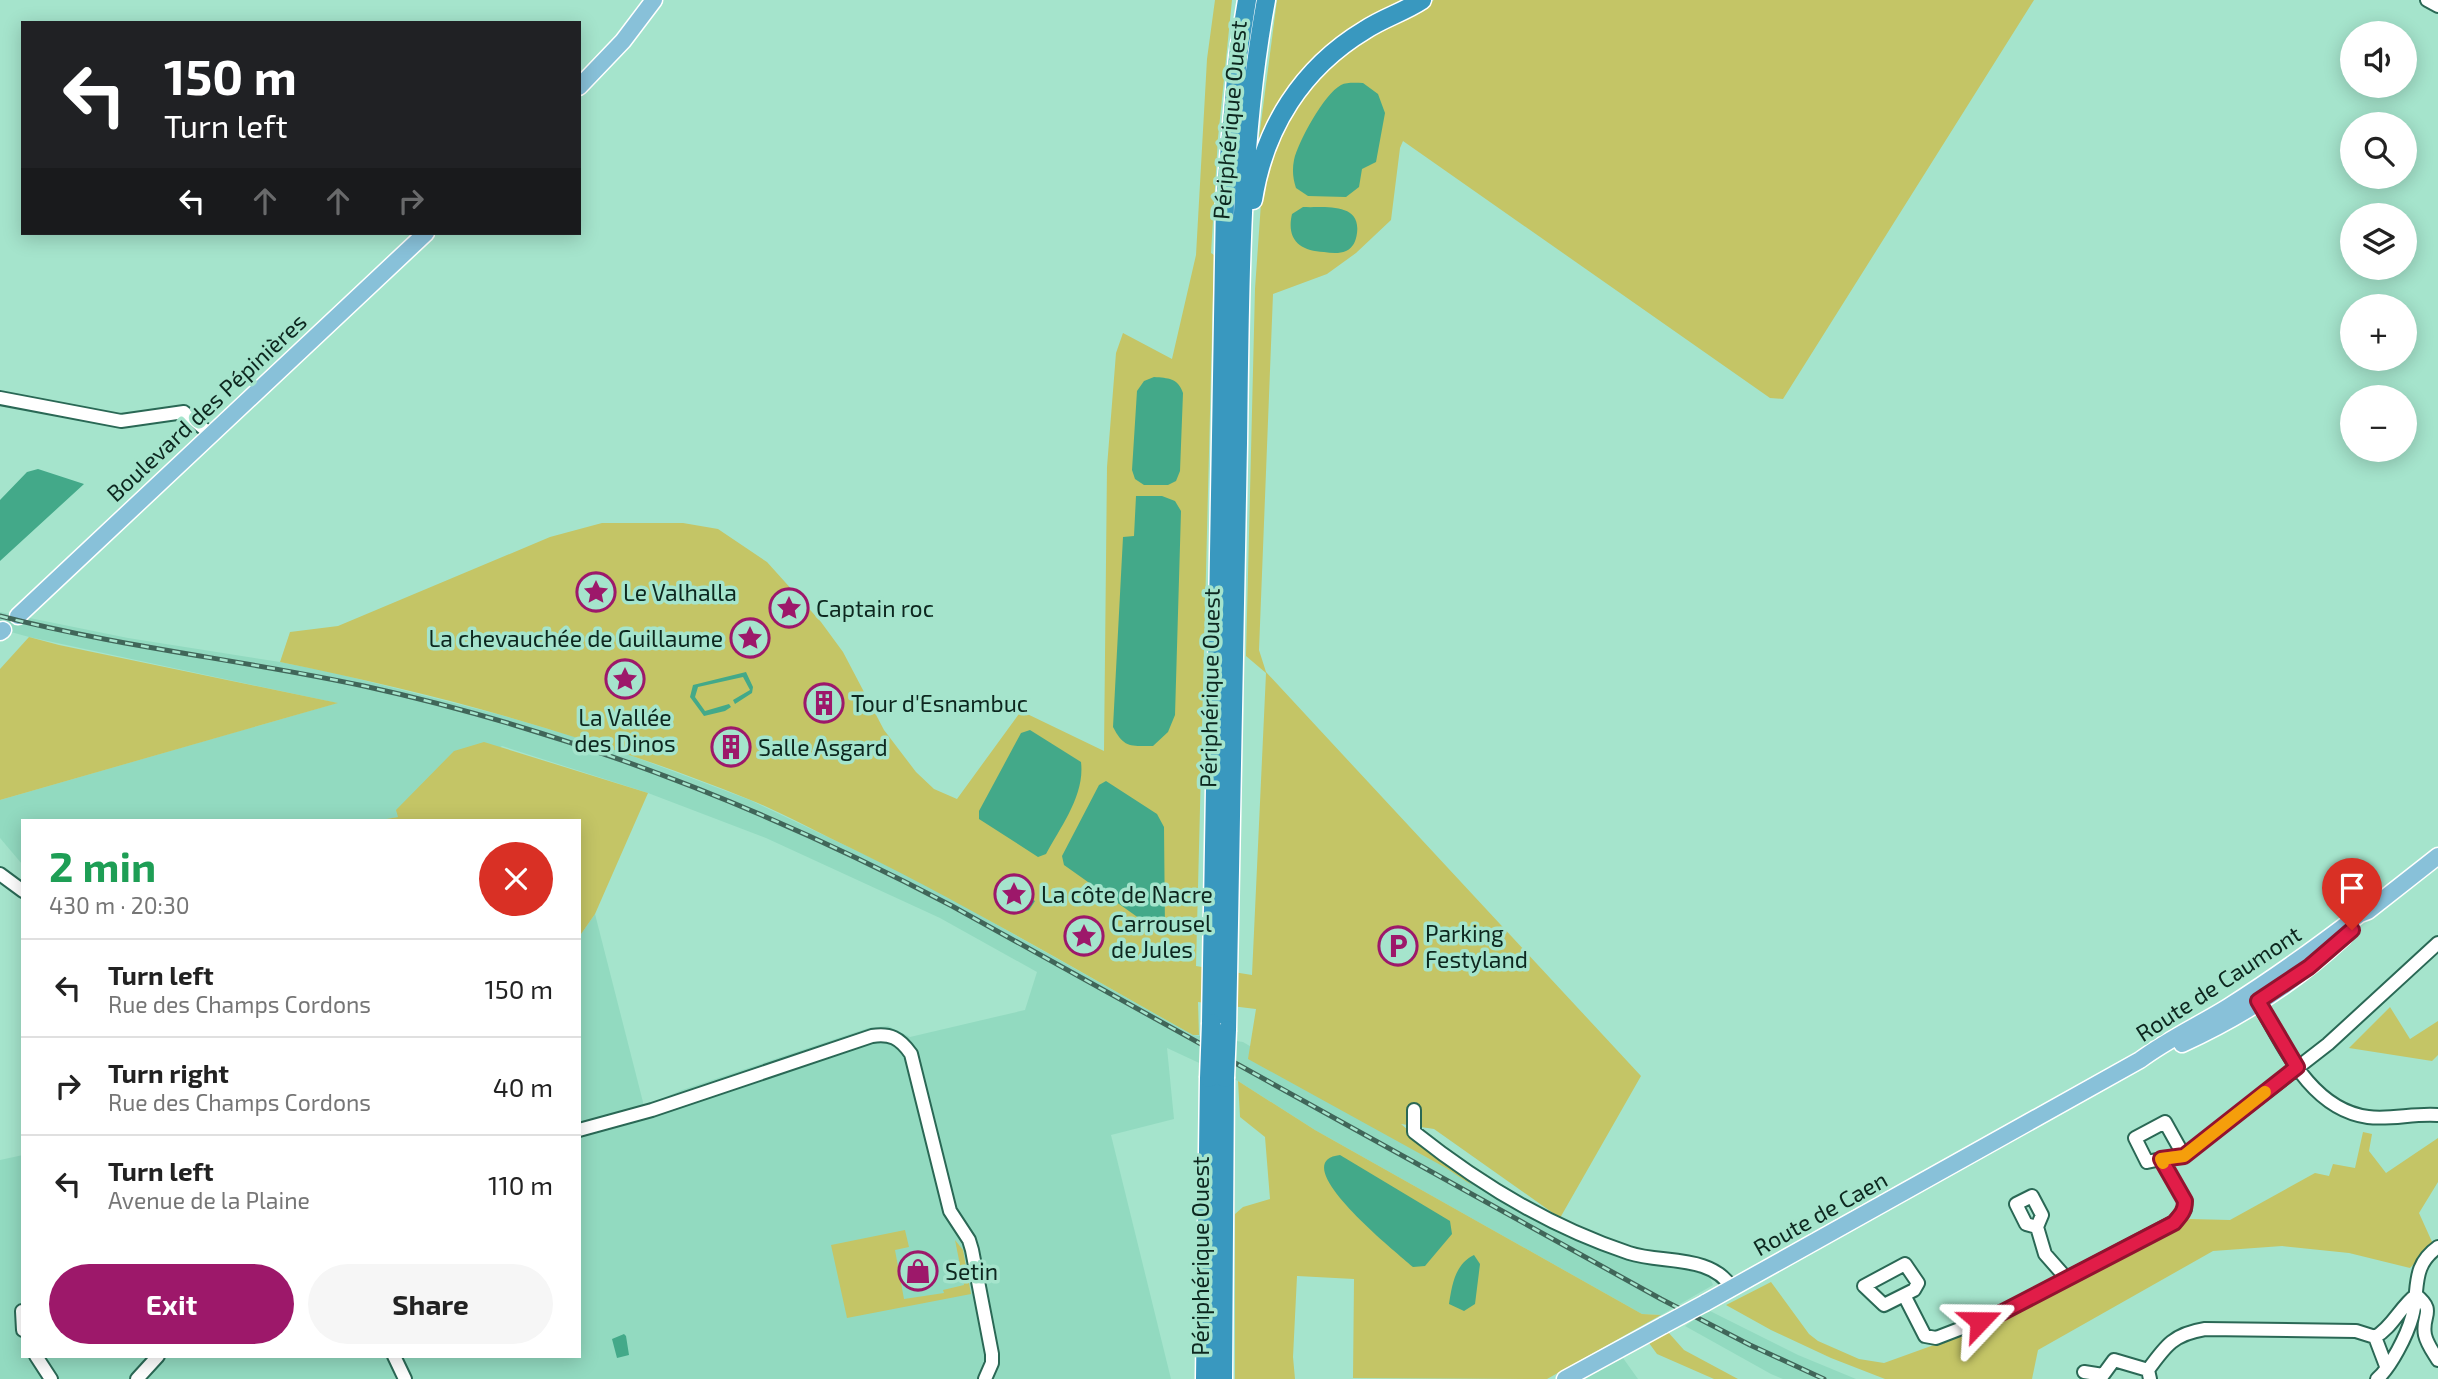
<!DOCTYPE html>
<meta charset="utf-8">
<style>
:root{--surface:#fff;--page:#f6f6f6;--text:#222;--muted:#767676;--line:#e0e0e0;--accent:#9d186a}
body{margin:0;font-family:"Exo 2",sans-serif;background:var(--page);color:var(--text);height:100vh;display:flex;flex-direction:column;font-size:26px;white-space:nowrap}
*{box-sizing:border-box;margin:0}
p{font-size:23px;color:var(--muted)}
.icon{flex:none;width:38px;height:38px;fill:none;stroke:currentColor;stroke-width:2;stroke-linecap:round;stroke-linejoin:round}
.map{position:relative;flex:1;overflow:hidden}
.side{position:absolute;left:21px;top:819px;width:560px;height:539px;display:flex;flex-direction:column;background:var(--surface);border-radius:0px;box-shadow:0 4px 18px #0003}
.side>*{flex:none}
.top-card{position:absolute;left:21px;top:21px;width:560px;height:214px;border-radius:0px;box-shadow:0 4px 18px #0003;background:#202124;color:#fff;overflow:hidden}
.buttons{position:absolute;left:2340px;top:21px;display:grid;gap:14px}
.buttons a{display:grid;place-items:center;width:77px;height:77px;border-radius:50%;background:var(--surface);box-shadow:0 4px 18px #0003;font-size:35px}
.pin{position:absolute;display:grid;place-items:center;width:60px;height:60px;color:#fff;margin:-72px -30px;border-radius:50% 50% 50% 0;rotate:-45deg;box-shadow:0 0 7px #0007}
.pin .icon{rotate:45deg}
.me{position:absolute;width:77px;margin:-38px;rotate:67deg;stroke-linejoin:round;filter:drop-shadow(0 0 5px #0008)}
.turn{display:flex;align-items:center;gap:24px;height:147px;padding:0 28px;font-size:32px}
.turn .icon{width:91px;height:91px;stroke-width:2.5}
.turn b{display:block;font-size:49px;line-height:60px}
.lanes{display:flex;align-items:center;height:66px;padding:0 28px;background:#0003;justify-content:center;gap:35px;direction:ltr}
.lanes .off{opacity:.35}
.round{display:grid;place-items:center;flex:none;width:74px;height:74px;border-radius:37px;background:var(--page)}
.headline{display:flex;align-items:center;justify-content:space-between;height:119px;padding:0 28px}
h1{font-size:42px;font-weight:700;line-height:52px;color:#1e9e55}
.primary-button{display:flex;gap:14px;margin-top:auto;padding:14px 28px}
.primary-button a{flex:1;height:80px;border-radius:42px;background:var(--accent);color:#fff;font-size:28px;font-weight:700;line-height:80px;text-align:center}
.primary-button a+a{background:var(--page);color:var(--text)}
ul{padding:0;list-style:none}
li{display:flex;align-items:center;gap:21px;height:98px;padding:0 28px;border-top:2px solid var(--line)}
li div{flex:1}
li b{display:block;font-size:26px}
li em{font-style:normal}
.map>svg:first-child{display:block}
.built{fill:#92dac0}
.green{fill:#c4c566}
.water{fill:#43a989}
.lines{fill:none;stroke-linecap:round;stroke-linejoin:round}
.minor-casing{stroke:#2a6855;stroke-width:16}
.major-casing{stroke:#fff;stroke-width:19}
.highway-casing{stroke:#fff;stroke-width:21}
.minor{stroke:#fff;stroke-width:12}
.major{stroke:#88c1d9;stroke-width:16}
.highway{stroke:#3998bf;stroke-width:18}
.rail-casing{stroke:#406659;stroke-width:5}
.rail{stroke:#a5e4cc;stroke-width:2.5;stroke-dasharray:8;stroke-linecap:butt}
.major-bridge-casing{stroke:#fff;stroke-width:19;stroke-linecap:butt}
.highway-bridge-casing{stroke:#fff;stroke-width:21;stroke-linecap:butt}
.major-bridge{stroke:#88c1d9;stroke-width:16}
.highway-bridge{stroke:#3998bf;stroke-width:18}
.route-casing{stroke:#92132f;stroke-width:18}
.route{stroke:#e11d48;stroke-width:12}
.slow{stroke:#f59e0b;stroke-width:12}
.labels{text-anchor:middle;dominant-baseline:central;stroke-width:7;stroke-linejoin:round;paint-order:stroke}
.street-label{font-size:23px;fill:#0d271f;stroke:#a5e4cc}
.poi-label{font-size:23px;fill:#0d271f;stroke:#a5e4cc;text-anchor:start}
</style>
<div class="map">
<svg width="2438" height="1379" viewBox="0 0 2438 1379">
<rect width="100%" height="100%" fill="#a5e4cc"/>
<!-- built -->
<path class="built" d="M0,612L128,638L280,662L335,673L501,715L603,745L750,800L914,878L1193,1035L1243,1042L1540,1218L1594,1247L1634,1259L1707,1271L1713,1285L1661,1315L1642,1314L1315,1130L1238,1081L1167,1048L1174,1119L1111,1135L1171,1379H0V1160L23,1155V1356H579V937L595,914L644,1106L682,1090L868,1028L888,1026L910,1037L1025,1010L1037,972L940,918L766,838L648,793L502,746L398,817L375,821H23L22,864L0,838V800L337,703L29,637L0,629Z
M1708,1310L1798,1355L1856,1379H1783L1771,1374L1685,1326Z
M1623,1358L1638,1379H1581Z"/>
<!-- green -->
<path class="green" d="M1215,0H1232L1218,138L1211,253L1214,255L1196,966L1252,975L1266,673L1246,656L1255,289L1261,203L1274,137L1333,57L1434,0H2034L1783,399L1770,398L1403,141L1400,148L1391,220L1356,253L1327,274L1273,294L1259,650L1266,672L1641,1076L1560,1218L1434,1129L1401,1124L1473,1186L1446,1168L1248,1059L1256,1009L1198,1002L1199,1035H1193C1073,968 954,897 830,838C803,825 776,810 748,799C597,738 440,694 280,662L290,632L338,626L550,537L602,523H683L718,529L767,562L821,622L843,652L884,730L916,772L934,789L957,799L1021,711L1104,751L1107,467L1116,353L1123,333L1172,359L1196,255L1207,59Z
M1277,0H1416L1368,24L1264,139L1259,138Z
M29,637L59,645L338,703L0,800V669Z
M484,742L648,793L595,914L579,937V821H375L398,817L396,810L454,751Z
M2390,1007L2410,1039L2438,1021V1055L2432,1061L2349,1048Z
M1238,1081L1315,1130L1642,1314L1661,1315L1547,1379L1353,1378L1354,1279L1297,1276L1293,1357L1295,1379H1235V1214L1243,1207L1270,1199L1265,1137L1240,1117Z
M2363,1132L2372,1134L2369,1151L2386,1173L2438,1138V1182L2419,1213L2433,1244L2410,1268L2349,1253L2282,1246L2213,1251L2038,1350L2032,1379H1885L1831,1358L1771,1330L1726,1305L1771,1282L1809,1334L1818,1341L1859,1359L1884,1363L1981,1328L2190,1219L2230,1220L2315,1173L2329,1176L2333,1164L2355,1168Z
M905,1230L909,1247L895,1250L904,1299L944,1293L943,1290L964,1285L955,1240L963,1250L971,1294L847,1318L831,1245Z
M1668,1332L1684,1350L1738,1379H1714L1657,1354L1649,1343Z"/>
<!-- water -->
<path class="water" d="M1363,83L1378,94L1385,113L1376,162L1362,169L1359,187L1346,197L1308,196L1296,188C1293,179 1292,170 1294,160C1298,142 1324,94 1341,85C1347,82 1356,83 1363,83Z
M1303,207C1324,208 1361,202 1357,233C1356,241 1353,248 1346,251C1339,254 1331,253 1324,252C1300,251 1286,240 1292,214Z
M1154,377C1168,378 1178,378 1183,393L1180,471L1176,481L1168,485H1144L1135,479L1132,470L1137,391L1144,381Z
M38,469L84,484L0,561V500L27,472Z
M1136,496H1162L1175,501L1181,511L1175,715L1168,732L1153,746C1130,746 1124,748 1113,727L1123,537L1134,536Z
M610 680a13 13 0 1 1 26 0a13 13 0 1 1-26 0Z
M746,672L753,687L752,693L735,704L733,700L750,690L743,677L698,687L695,697L705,711L729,704L731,707L725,711L704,716L690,697L693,685Z
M1030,730L1081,762C1085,795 1061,826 1046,854L1038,857L979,819V811L1021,733Z
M1106,781L1157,814L1164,827L1165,931L1160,933L1064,865L1062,856L1099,785Z
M1010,887L1035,901L1029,910L1022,912L1002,901Z
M1340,1155L1450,1221L1452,1234L1425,1266L1413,1267C1400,1255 1282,1162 1340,1155Z
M1474,1255L1480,1264L1475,1304L1464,1311L1449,1304C1452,1285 1455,1264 1474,1255Z
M624,1334L626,1336L629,1355L617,1358L612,1339Z"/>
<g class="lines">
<!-- minor casing -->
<g class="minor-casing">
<path id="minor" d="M2427,0L2438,6
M0,398L121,421L184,412L210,434
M0,874L23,891
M2254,995C2281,1040 2308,1109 2368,1117C2391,1120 2414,1113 2438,1115
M1414,1110V1132C1478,1183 1550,1227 1629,1253C1662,1264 1711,1254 1732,1288
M579,1130L652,1110L872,1036C890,1033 900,1038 911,1054L950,1211L969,1240L972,1250L992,1354V1363L985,1379
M2161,1159L2147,1162L2135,1138L2165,1122L2184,1156
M2037,1227L2042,1215L2032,1196L2016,1204L2026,1224L2037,1227L2045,1254L2067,1279
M1905,1264L1918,1283L1914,1290L1884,1305L1864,1286Z
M1904,1295L1925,1336L1936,1338L2001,1313L2174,1222L2185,1209V1201L2161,1159L2184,1156L2328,1044L2438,943
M2416,1295C2437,1312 2421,1315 2425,1335C2427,1344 2433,1352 2438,1360
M22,1311L23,1330
M2375,1337C2392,1328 2400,1307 2416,1295
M36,1356L51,1379
M394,1356L405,1379
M2084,1372L2103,1375L2114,1360L2148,1370
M137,1379L158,1356
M2150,1379L2148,1370C2166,1345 2174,1334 2205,1329L2356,1331L2375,1337L2386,1366
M2377,1379C2391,1367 2407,1335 2412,1317C2420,1289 2410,1267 2438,1247"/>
</g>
<!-- major casing -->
<g class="major-casing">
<path id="major" d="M579,87L623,41L654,0
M18,616L426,233
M0,632L3,630
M2182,1044C2239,1018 2297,981 2344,937
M1705,1303L2140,1060C2168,1039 2199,1025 2228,1007C2274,978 2317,947 2360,914L2368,911L2438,856
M1565,1379L1664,1325"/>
</g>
<!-- highway casing -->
<g class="highway-casing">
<path id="highway" d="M1253,200C1264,128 1302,68 1365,30C1383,18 1404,12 1422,0
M1211,1023L1225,202L1238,56L1247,0
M1227,1030C1232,835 1234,639 1238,443C1240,295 1239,146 1266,0
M1205,1379L1209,1078
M1223,1379L1225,1078"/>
</g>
<!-- minor -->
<use href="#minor" class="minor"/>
<!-- major -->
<use href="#major" class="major"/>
<!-- highway -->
<use href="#highway" class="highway"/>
<!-- rail casing -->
<g class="rail-casing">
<path id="rail" d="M0,616C120,647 243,660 364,686C569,731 766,808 952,906L1661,1299L1750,1345L1824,1379"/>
</g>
<!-- rail -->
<use href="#rail" class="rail"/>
<!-- major-bridge casing -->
<g class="major-bridge-casing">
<path id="major-bridge" d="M1664,1325L1705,1303"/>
</g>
<!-- highway-bridge casing -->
<g class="highway-bridge-casing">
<path id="highway-bridge" d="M1209,1078L1211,1023
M1225,1078L1227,1030"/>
</g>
<!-- major-bridge -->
<use href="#major-bridge" class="major-bridge"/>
<!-- highway-bridge -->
<use href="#highway-bridge" class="highway-bridge"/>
</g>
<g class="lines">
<!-- route casing -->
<g class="route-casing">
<path id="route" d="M1980,1321L2001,1313L2174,1223C2181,1215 2185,1211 2185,1201L2161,1159L2184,1156L2297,1067L2258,1001L2309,967L2352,930"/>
</g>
<!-- route -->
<use href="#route" class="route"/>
<!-- slow -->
<path class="slow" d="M2163,1163L2161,1159L2184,1156L2265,1092"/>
</g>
<!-- icons -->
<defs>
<g id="sight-ring" transform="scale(2.0125)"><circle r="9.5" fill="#a5e4cc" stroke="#9d186a" stroke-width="1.5"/><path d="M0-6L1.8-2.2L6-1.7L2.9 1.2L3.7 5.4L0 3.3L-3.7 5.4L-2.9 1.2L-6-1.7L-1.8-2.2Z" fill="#9d186a"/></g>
<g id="building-ring" transform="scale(2.0125)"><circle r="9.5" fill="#a5e4cc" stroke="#9d186a" stroke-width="1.5"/><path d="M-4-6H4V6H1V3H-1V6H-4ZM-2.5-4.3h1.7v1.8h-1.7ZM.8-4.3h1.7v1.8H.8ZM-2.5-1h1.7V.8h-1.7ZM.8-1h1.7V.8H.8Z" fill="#9d186a"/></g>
<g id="parking-ring" transform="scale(2.0125)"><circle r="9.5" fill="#a5e4cc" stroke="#9d186a" stroke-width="1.5"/><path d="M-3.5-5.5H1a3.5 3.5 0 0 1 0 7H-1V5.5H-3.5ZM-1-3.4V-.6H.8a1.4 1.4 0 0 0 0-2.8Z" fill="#9d186a"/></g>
<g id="shop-ring" transform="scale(2.0125)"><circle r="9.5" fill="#a5e4cc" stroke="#9d186a" stroke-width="1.5"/><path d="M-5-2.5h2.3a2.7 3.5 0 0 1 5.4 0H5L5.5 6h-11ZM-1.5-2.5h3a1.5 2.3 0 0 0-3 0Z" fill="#9d186a"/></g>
</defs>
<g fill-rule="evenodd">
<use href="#sight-ring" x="596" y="592"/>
<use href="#sight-ring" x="789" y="608"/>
<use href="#sight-ring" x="750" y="638"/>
<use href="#sight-ring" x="625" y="679"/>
<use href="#building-ring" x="824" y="703"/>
<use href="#building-ring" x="731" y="747"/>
<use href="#sight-ring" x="1014" y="894"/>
<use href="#sight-ring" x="1084" y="936"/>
<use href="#parking-ring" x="1398" y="946"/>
<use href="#shop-ring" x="918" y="1271"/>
</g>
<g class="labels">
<!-- street labels -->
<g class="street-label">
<text transform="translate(1229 120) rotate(-85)">Périphérique Ouest</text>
<text transform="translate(206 407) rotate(-43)">Boulevard des Pépinières</text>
<text transform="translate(1209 688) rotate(-89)">Périphérique Ouest</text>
<text transform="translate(2218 983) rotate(-33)">Route de Caumont</text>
<text transform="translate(1820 1213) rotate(-29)">Route de Caen</text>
<text transform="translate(1200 1256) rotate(-90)">Périphérique Ouest</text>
</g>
<!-- poi labels -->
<g class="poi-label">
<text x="623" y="592">Le Valhalla</text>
<text x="816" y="608">Captain roc</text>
<text x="723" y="638" text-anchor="end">La chevauchée de Guillaume</text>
<text x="851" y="703">Tour d'Esnambuc</text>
<text x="625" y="717" text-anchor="middle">La Vallée<tspan x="625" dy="26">des Dinos</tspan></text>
<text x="758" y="747">Salle Asgard</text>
<text x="1041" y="894">La côte de Nacre</text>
<text x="1111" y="923">Carrousel<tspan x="1111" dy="26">de Jules</tspan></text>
<text x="1425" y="933">Parking<tspan x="1425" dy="26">Festyland</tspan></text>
<text x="945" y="1271">Setin</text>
</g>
</g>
</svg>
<div class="buttons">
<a><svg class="icon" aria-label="sound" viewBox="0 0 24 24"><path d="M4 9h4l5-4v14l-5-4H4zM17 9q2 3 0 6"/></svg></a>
<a><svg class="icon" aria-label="search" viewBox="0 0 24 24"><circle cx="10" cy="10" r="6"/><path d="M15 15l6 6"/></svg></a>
<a><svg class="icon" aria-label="layers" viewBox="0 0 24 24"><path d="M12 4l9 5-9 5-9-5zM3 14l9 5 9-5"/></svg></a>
<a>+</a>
<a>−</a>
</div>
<div class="pin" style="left:2352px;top:930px;background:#d93025"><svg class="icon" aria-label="arrive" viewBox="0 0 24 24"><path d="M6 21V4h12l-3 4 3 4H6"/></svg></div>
<svg class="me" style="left:1980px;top:1321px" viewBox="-20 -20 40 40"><path d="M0-17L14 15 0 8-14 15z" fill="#e11d48" stroke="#fff" stroke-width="4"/></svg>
<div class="top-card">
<div class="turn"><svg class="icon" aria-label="left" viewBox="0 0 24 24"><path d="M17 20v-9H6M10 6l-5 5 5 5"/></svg><div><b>150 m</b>Turn left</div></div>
<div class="lanes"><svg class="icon" aria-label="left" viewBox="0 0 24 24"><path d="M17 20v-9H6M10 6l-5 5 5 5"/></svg><svg class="icon off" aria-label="ahead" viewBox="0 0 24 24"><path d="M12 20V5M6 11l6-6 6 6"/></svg><svg class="icon off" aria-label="ahead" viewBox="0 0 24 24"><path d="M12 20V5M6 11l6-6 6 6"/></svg><svg class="icon off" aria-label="right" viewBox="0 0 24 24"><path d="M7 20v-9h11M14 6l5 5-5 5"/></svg></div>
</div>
<section class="side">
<div class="headline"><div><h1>2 min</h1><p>430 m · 20:30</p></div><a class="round" style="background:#d93025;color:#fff"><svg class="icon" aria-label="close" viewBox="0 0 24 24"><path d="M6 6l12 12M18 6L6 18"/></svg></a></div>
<ul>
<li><svg class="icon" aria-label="left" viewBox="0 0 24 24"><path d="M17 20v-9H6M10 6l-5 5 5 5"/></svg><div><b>Turn left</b><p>Rue des Champs Cordons</p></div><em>150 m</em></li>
<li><svg class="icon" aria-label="right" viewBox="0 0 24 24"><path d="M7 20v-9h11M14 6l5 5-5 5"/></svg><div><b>Turn right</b><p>Rue des Champs Cordons</p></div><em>40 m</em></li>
<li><svg class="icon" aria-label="left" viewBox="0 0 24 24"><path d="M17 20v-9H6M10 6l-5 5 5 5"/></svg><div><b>Turn left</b><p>Avenue de la Plaine</p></div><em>110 m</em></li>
</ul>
<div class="primary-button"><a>Exit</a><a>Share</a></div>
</section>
</div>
